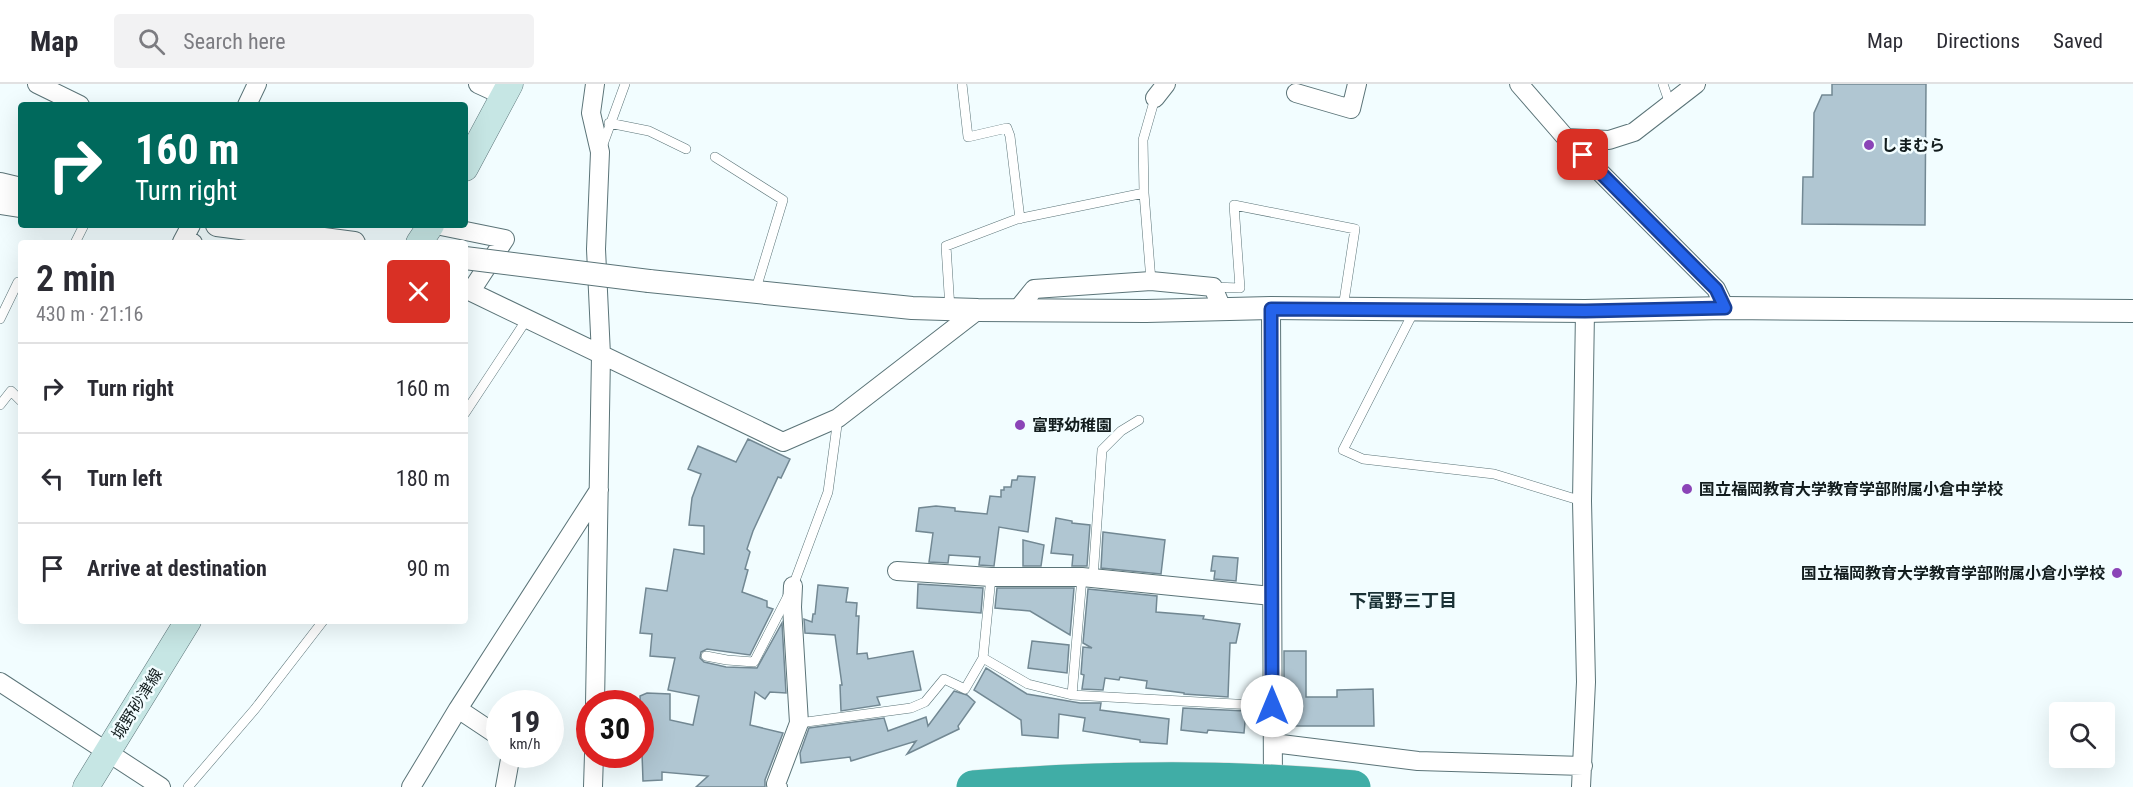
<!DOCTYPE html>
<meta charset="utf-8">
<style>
:root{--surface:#fff;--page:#f2f2f3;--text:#2b2b33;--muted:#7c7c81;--line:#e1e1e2}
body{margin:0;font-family:"Roboto Condensed","Noto Sans JP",sans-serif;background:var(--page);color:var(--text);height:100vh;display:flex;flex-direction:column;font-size:22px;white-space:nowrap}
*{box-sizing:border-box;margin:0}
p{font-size:20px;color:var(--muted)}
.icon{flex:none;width:33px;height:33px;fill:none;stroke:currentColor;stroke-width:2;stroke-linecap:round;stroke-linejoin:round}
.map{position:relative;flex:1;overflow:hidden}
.panel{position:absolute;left:18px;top:156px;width:450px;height:384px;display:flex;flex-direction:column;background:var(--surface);border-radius:6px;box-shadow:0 6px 24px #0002}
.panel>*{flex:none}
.guide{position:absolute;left:18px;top:18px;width:450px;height:126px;border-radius:6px;box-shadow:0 6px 24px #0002;background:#00695c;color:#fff;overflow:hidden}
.buttons{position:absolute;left:2049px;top:618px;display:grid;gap:12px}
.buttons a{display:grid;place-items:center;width:66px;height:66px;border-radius:6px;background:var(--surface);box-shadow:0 6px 24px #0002;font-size:30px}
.speed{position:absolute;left:486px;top:606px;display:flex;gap:12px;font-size:30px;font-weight:700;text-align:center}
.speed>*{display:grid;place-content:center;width:78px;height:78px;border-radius:50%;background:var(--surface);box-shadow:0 6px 24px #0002;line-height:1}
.speed small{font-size:15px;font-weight:400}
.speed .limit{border:9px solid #d22;background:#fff;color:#111}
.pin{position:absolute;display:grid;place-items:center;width:51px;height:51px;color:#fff;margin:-26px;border-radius:12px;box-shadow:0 3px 9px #0006}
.me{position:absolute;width:66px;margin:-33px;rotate:0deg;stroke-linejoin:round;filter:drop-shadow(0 0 4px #0008)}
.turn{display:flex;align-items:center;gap:21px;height:126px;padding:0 18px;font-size:27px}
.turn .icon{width:78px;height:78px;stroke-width:2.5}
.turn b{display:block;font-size:42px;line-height:51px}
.round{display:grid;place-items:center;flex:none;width:63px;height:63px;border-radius:6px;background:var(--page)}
.summary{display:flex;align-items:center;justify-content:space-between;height:102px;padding:0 18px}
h1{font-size:36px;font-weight:600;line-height:45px}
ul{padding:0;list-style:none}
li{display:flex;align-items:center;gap:18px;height:90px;padding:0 18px;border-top:2px solid var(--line)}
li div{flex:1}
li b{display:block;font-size:22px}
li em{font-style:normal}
header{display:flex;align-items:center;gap:36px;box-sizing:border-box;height:84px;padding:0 30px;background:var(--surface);border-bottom:2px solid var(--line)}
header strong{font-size:28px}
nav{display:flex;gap:33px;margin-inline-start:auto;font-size:21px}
.search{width:420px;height:54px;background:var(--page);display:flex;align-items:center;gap:15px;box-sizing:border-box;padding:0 21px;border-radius:6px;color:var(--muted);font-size:22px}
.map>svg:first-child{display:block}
.building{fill:#b0c6d2;stroke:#728893;stroke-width:1.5}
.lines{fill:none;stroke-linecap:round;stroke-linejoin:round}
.service-casing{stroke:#5b7478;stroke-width:10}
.minor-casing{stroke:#5b7478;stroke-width:20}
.tertiary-casing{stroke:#5b7478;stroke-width:24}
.secondary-casing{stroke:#5b7478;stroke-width:27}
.service{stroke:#fff;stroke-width:9}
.minor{stroke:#fff;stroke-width:18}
.tertiary{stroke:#fff;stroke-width:22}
.secondary{stroke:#c6e6e4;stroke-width:26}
.tertiary-bridge-casing{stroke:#5b7478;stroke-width:24;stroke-linecap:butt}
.motorway-bridge-casing{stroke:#d5d6d6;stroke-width:34;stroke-linecap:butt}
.tertiary-bridge{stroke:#fff;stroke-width:22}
.motorway-bridge{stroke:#40ada6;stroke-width:33}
.route-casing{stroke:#184099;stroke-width:15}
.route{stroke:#2563eb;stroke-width:10}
.poi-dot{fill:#8b44b7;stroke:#f2fdff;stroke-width:2}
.labels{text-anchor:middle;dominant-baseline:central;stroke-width:5;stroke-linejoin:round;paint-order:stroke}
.poi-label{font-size:16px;font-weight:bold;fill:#131d1e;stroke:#f2fdff;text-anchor:start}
.street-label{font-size:16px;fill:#131d1e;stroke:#f2fdff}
.neighbourhood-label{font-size:18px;font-weight:bold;fill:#1a3135;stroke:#f2fdff}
</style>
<header>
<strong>Map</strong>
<div class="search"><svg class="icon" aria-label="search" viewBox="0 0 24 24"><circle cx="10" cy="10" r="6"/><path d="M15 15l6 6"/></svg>Search here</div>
<nav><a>Map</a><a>Directions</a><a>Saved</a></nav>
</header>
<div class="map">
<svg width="2133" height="703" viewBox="0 0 2133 703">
<rect width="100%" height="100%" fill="#f2fdff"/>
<!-- building -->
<path class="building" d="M1832,0H1926L1925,141L1802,140L1803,93H1813L1814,29L1822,11H1832Z
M748,355L790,375L781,394L778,393L753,447L747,465L750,468L745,485L748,486L742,508L767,517V523L773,525L750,571L707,565L701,568L700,574L704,578L726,583L757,584L782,539L786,609L770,608L765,615L755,608L750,641L783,649L765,696V703H696L708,692L662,688V696L643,697L640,612L647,609L670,610V636L693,641L699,612L668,606L675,574L650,572L652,550L640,549L646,504L667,507L674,465L704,470V442L689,441L692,414L701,390L688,385L698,362L736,378Z
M1018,392L1035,393L1028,448L999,443L994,482L979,481L980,473L949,471L948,479L929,478L933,449L916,447L919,424L936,422L955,424V427L987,430L990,412L1001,413V406H1004V403H1011L1012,396H1017Z
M1056,434L1072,437V439L1090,441L1087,482H1072L1073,471L1051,469Z
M1103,448L1165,456L1161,490L1101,484Z
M1023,456L1044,461L1041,482H1023Z
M1213,472L1238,474L1236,497L1214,495L1215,487H1211Z
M918,500L983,504L981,529L917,524Z
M818,501L848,504L846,518L857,519L856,532H859L857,570L867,569L868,575L913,567L921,606L877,613L880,621L841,627L840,601H842L835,551L805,549L804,535L812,538L813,530H815Z
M997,504H1074L1070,551L1030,527L995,524Z
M1088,505L1157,512L1156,528L1204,532L1203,535L1240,540L1236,559H1230L1228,613L1184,610V609L1146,604L1147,597L1120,593L1119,596L1105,594L1103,606L1082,605L1084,591L1081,590L1083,563L1092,564L1083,559Z
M1032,557L1069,561L1067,589L1028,584Z
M1284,567H1306V613H1337V606L1373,605L1374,642H1293V631H1284Z
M986,584L1027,610L1080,619H1101L1100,626L1169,635L1167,660L1140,658V656L1083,647L1085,634L1059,630L1058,654L1022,651L1021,636L974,606Z
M954,607L967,611L975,618L958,642L959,645L907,670L916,657L851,677L850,673L801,679L800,669L809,644L884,634L888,647L926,633L928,642Z
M1183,624L1246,627L1244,649L1208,646L1207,649L1181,646Z"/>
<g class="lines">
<!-- service casing -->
<g class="service-casing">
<path id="service" d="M962,0L968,53L1007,44L1010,52L1020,135
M1663,0L1670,20
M609,39L649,47L686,65
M602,63L625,0
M715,73L783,116L755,208
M75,159L84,141
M1151,197L1144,109L1143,56L1155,14
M1213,203L1240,204L1234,121L1355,145L1343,224
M950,225L946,162L1017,135L1144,109
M1414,227L1343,366L1363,375L1494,390L1582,417
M0,235L18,198H21
M0,321L11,307L21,317
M465,329L527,235
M991,493L983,574L1028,600L1072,611
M1082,493L1072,611L1272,622
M1093,494L1102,366L1121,347L1139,336
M706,572L727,576L754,578L793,502L828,408L838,334
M799,639L911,624L925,618L944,595L965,605L983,574
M188,703L255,625L323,537"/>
</g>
<!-- minor casing -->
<g class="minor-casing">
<path id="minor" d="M37,0L80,21
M478,0L504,12
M1519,0L1566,54L1716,205L1725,224
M1296,9L1351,25L1357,0
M1155,14L1166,0
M247,21L257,0
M1566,54L1609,56L1634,48L1696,0
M191,141L182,158L193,159
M436,141L505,155L471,207
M465,205L783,358L838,334L978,226
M1271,224L1273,703
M1017,226L1034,205L1151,197L1213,203L1222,225
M897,487L991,493H1082L1272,512
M0,598L161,703
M595,620L601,271L596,165L600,68L591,29L595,0
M458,625L500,653
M1273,659L1418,677L1583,682
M411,703L458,625L599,406
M505,703L511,670
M593,703L594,670
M778,703L776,700L799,639L792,523L793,502
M1581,703L1586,598L1582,417L1585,227"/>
</g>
<!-- tertiary casing -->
<g class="tertiary-casing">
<path id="tertiary" d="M0,100L21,105
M0,119L21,122
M217,141L354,159
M649,197L912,224L978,226L1146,227L1271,224L1585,227L1725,224L2133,227"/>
</g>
<!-- secondary casing -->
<g class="secondary-casing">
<path id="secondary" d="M465,84L510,0
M419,159L431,141
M86,703L188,537"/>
</g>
<!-- service -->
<use href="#service" class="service"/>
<!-- minor -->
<use href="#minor" class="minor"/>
<!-- tertiary -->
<use href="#tertiary" class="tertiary"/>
<!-- secondary -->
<use href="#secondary" class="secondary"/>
<!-- tertiary-bridge casing -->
<g class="tertiary-bridge-casing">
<path id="tertiary-bridge" d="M465,174L649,197"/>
</g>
<!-- motorway-bridge casing -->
<g class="motorway-bridge-casing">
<path id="motorway-bridge" d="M973,703C1100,693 1227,691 1354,703"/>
</g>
<!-- tertiary-bridge -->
<use href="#tertiary-bridge" class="tertiary-bridge"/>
<!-- motorway-bridge -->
<use href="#motorway-bridge" class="motorway-bridge"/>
</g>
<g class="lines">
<!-- route casing -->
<g class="route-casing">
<path id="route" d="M1272,622L1271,225L1585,227L1725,224L1716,205L1583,71"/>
</g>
<!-- route -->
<use href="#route" class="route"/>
</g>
<!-- markers -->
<g class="poi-dot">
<circle cx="1869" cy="61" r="6"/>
<circle cx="1020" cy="341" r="6"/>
<circle cx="1687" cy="405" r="6"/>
<circle cx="2117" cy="489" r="6"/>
</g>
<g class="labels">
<!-- poi labels -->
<g class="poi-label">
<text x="1881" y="61">しまむら</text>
<text x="1032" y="341">富野幼稚園</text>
<text x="1699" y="405">国立福岡教育大学教育学部附属小倉中学校</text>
<text x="2105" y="489" text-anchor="end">国立福岡教育大学教育学部附属小倉小学校</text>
</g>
<!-- street labels -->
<g class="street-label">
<text transform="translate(137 620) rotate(-58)">城野砂津線</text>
</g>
<!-- neighbourhood labels -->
<g class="neighbourhood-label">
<text x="1403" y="516">下富野三丁目</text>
</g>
</g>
</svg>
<div class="buttons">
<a><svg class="icon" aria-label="search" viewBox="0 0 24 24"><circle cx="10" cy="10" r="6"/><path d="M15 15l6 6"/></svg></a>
</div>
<div class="speed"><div>19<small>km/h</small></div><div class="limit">30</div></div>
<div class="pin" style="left:1583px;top:71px;background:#d93025"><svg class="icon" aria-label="arrive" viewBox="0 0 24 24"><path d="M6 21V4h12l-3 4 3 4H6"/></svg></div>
<svg class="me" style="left:1272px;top:622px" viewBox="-20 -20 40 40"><circle r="19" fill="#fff"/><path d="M0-13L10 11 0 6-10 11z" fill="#2563eb"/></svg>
<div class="guide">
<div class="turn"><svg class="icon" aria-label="right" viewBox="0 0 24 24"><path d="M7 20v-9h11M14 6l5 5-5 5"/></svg><div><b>160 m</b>Turn right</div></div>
</div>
<section class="panel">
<div class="summary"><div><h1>2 min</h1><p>430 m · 21:16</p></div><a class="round" style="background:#d93025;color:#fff"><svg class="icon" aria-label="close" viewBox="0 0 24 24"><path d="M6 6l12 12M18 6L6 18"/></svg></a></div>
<ul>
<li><svg class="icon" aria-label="right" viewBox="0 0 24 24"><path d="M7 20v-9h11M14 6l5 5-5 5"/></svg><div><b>Turn right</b></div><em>160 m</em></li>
<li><svg class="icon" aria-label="left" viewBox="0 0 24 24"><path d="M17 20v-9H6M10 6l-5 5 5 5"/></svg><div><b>Turn left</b></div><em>180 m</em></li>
<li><svg class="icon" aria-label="arrive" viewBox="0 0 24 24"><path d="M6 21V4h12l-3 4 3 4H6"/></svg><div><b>Arrive at destination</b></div><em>90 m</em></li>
</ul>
</section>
</div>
